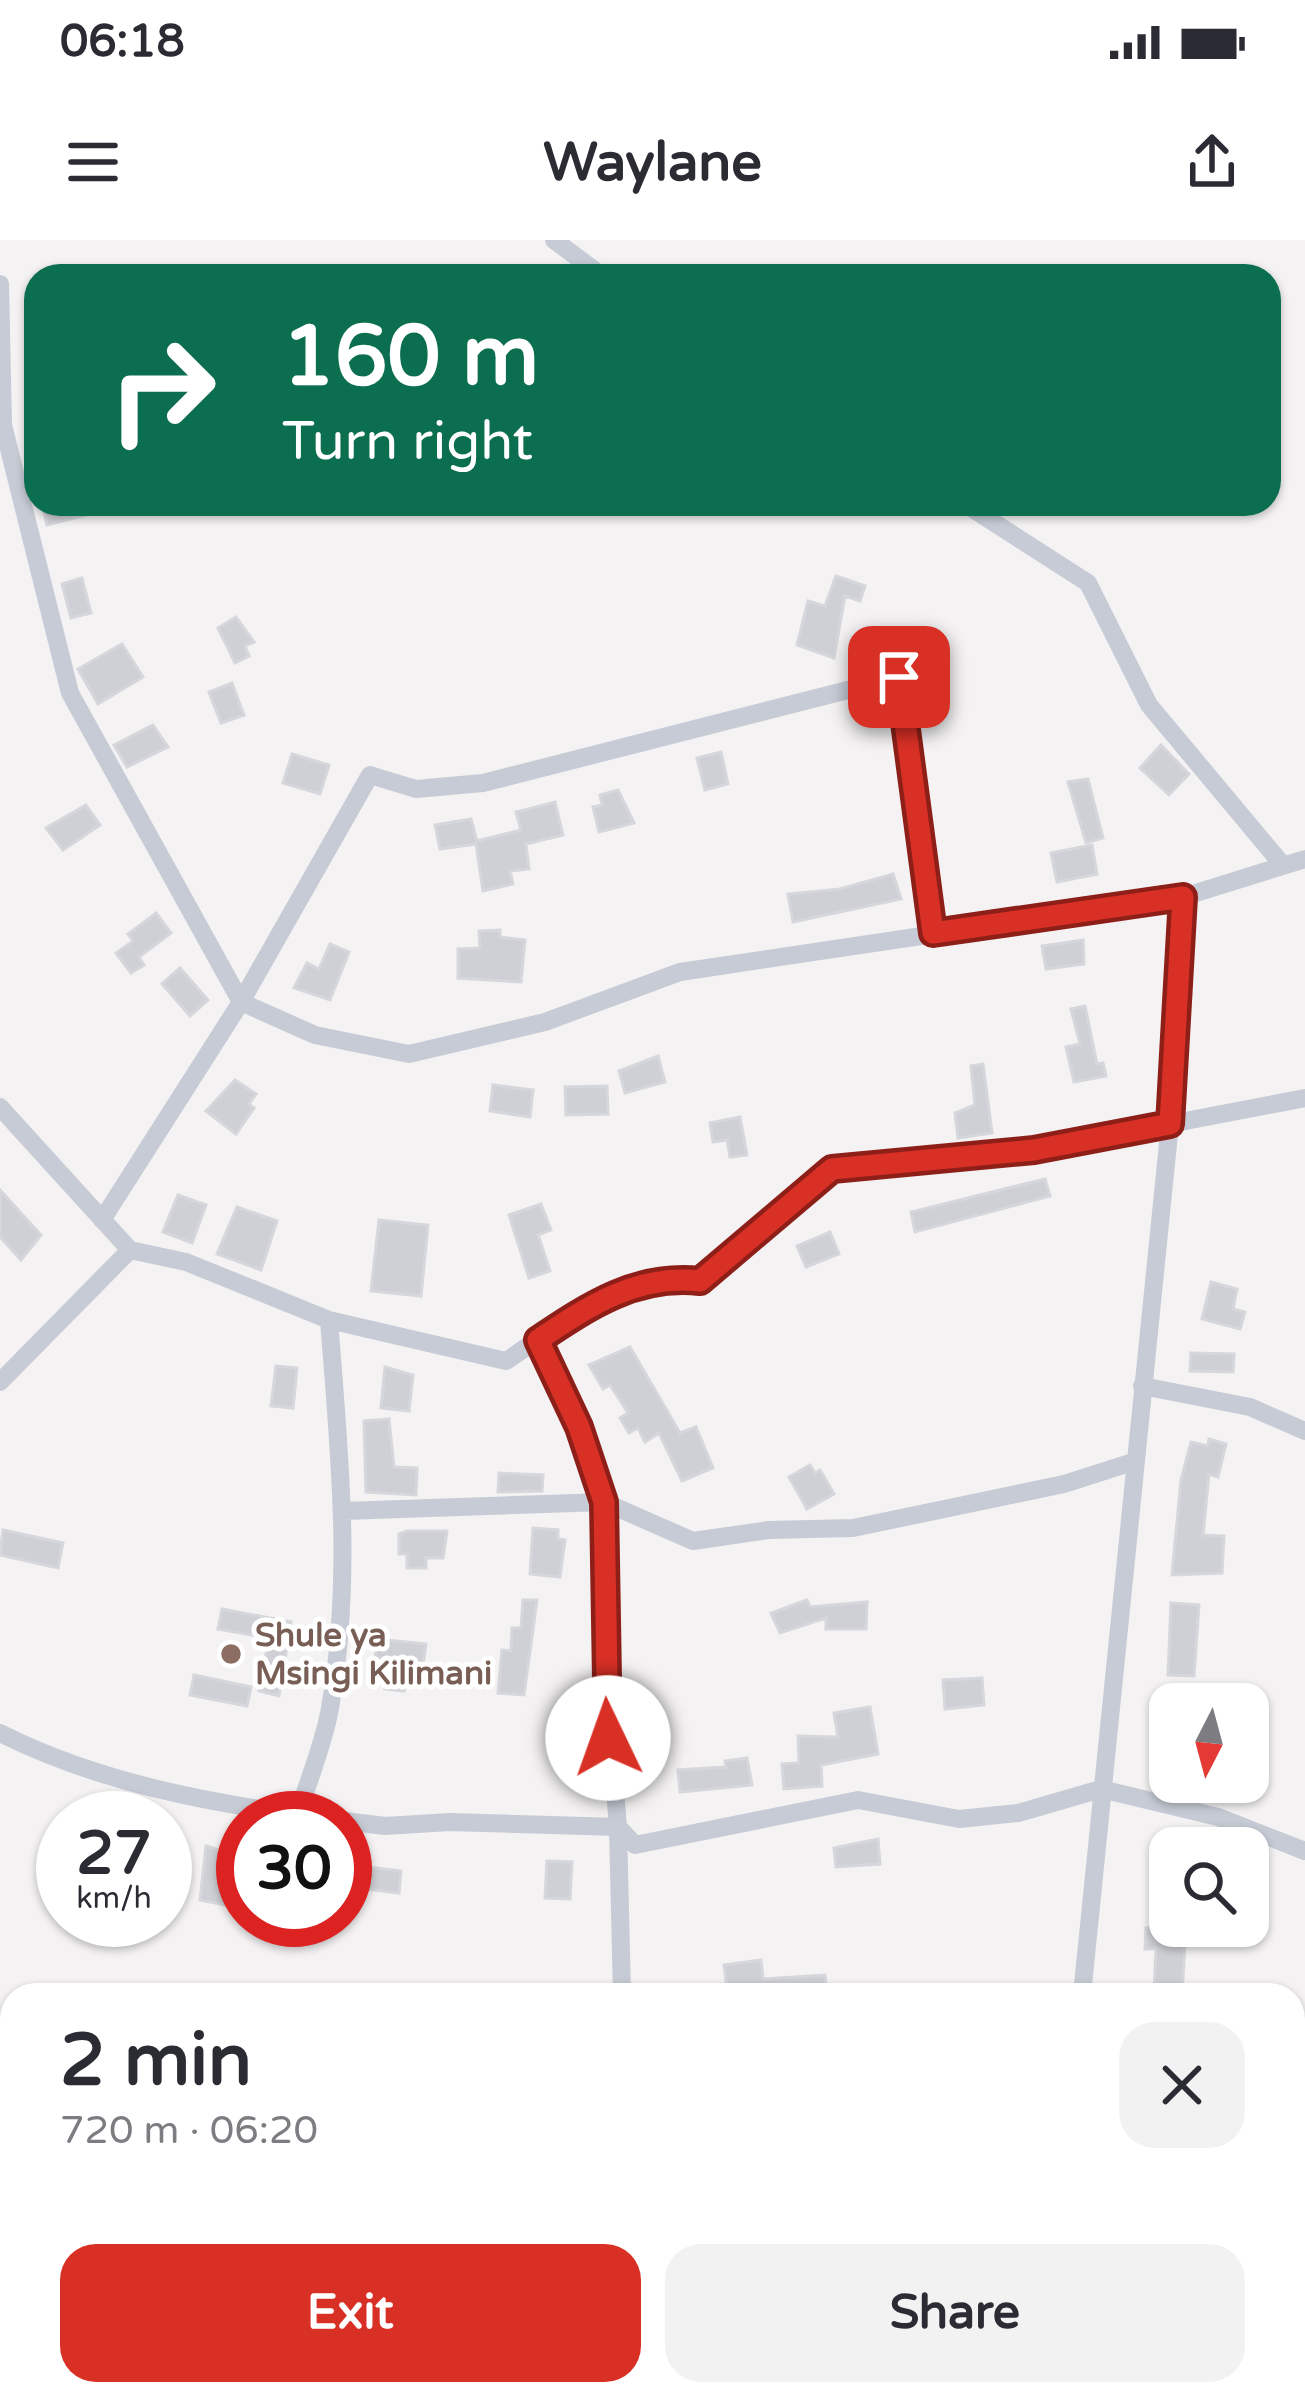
<!DOCTYPE html>
<meta charset="utf-8">
<style>
:root{--surface:#fff;--page:#f2f2f3;--text:#2b2b33;--muted:#7c7c81;--accent:#d93025}
body{margin:0;font-family:"Varela Round",sans-serif;background:var(--page);color:var(--text);height:100vh;display:flex;flex-direction:column;font-size:45px;white-space:nowrap}
*{box-sizing:border-box;margin:0}
p{font-size:39px;color:var(--muted)}
.icon{flex:none;width:66px;height:66px;fill:none;stroke:currentColor;stroke-width:2;stroke-linecap:round;stroke-linejoin:round}
.map{position:relative;flex:1;overflow:hidden}
.side{position:absolute;left:0px;top:1743px;width:1305px;height:423px;display:flex;flex-direction:column;background:var(--surface);border-radius:36px 36px 0 0;box-shadow:0 3px 9px #0004}
.side>*{flex:none}
.guide{position:absolute;left:24px;top:24px;width:1257px;height:252px;border-radius:36px;box-shadow:0 3px 9px #0004;background:#0b6e4f;color:#fff;overflow:hidden}
.needle{width:78px;rotate:186deg}
.fabs{position:absolute;left:1149px;top:1443px;display:grid;gap:24px}
.fabs a{display:grid;place-items:center;width:120px;height:120px;border-radius:24px;background:var(--surface);box-shadow:0 3px 9px #0004;font-size:60px}
.speed{position:absolute;left:36px;top:1551px;display:flex;gap:24px;font-size:60px;font-weight:700;text-align:center}
.speed>*{display:grid;place-content:center;width:156px;height:156px;border-radius:50%;background:var(--surface);box-shadow:0 3px 9px #0004;line-height:1}
.speed small{font-size:30px;font-weight:400}
.speed .limit{border:18px solid #d22;background:#fff;color:#111}
.pin{position:absolute;display:grid;place-items:center;width:102px;height:102px;color:#fff;margin:-51px;border-radius:24px;box-shadow:0 6px 18px #0006}
.me{position:absolute;width:132px;margin:-66px;rotate:357deg;stroke-linejoin:round;filter:drop-shadow(0 0 9px #0008)}
.turn{display:flex;align-items:center;gap:42px;height:252px;padding:0 60px;font-size:54px}
.turn .icon{width:156px;height:156px;stroke-width:2.5}
.turn b{display:block;font-size:84px;line-height:102px}
.round{display:grid;place-items:center;flex:none;width:126px;height:126px;border-radius:36px;background:var(--page)}
.headline{display:flex;align-items:center;justify-content:space-between;height:204px;padding:0 60px}
h1{font-size:72px;font-weight:700;line-height:90px}
.action{display:flex;gap:24px;margin-top:auto;padding:24px 60px}
.action a{flex:1;height:138px;border-radius:36px;background:var(--accent);color:#fff;font-size:48px;font-weight:700;line-height:138px;text-align:center}
.action a+a{background:var(--page);color:var(--text)}
.status{display:flex;justify-content:space-between;align-items:center;height:84px;padding:0 60px;background:var(--surface);direction:ltr}
.status svg{height:33px;fill:currentColor}
header{display:flex;justify-content:space-between;align-items:center;height:156px;padding:0 60px;background:var(--surface);font-size:54px;font-weight:700}
.map>svg:first-child{display:block}
.building{fill:#cfd0d5;stroke:#d6d7dc;stroke-width:3}
.lines{fill:none;stroke-linecap:round;stroke-linejoin:round}
.minor{stroke:#c6cbd5;stroke-width:18}
.route-casing{stroke:#8d1f18;stroke-width:30}
.route{stroke:#d93025;stroke-width:21}
.education-dot{fill:#8d6e63;stroke:#fff;stroke-width:4.5}
.labels{text-anchor:middle;dominant-baseline:central;stroke-width:10;stroke-linejoin:round;paint-order:stroke}
.education-label{font-size:33px;font-weight:bold;fill:#785e54;stroke:#fff;text-anchor:start}
</style>
<div class="status"><b>06:18</b><svg viewBox="0 0 49 12"><path d="M0 12V9h3v3zM5 12V6h3v6zM10 12V3h3v9zM15 12V0h3v12zM26 1h20v11H26zM47 4h2v5h-2z"/></svg></div>
<header><svg class="icon" aria-label="menu" viewBox="0 0 24 24"><path d="M4 6h16M4 12h16M4 18h16"/></svg>Waylane<svg class="icon" aria-label="share" viewBox="0 0 24 24"><path d="M12 15V3M7 8l5-5 5 5M5 13v7h14v-7"/></svg></header>
<div class="map">
<svg width="1305" height="2165" viewBox="0 0 1305 2165">
<rect width="100%" height="100%" fill="#f4f2f2"/>
<!-- building -->
<path class="building" d="M42,264H109V269L47,285Z
M836,336L865,346L860,361L845,356L834,418L797,405L808,361L825,366Z
M82,338L91,373L71,378L62,344Z
M236,377L254,402L245,406L249,416L235,423L218,388Z
M122,404L143,437L98,464L78,429Z
M232,443L244,475L221,483L209,452Z
M153,485L168,507L127,527L114,505Z
M1161,505L1189,534L1169,555L1140,528Z
M721,512L728,544L705,550L697,518Z
M292,514L329,525L320,554L283,543Z
M1088,539L1103,598L1086,603L1068,542Z
M618,550L634,583L599,592L593,567L602,565L600,555Z
M555,562L563,595L526,604L529,629L510,631L513,644L483,651L476,604L440,609L435,585L471,579L477,601L521,590L516,572Z
M86,565L100,585L63,610L46,588Z
M1092,605L1097,634L1057,642L1051,613Z
M893,634L901,659L793,682L788,654L840,649Z
M156,673L171,693L139,717L144,725L131,733L116,713L133,701L128,694Z
M500,690V697L525,700L521,742L458,738V709L480,708L479,691Z
M1083,700L1084,724L1046,729L1042,706Z
M330,704L349,712L330,760L294,748L307,723L319,729Z
M180,728L208,760L190,776L162,744Z
M1085,766L1097,824L1103,823L1106,836L1074,842L1066,807L1080,804L1071,769Z
M658,816L665,842L625,853L619,831Z
M983,824L992,893L958,898L955,873L975,865L971,826Z
M235,840L256,854L249,864L254,868L236,894L206,871Z
M493,845L533,850L530,877L490,871Z
M607,846L608,874L566,875L565,847Z
M740,877L747,915L730,917L727,900L713,902L710,883Z
M1045,939L1050,956L915,992L911,972Z
M0,950L41,995L21,1020L0,997Z
M178,955L206,965L192,1003L163,992Z
M541,964L551,990L538,995L550,1031L529,1038L509,975Z
M237,967L277,981L261,1030L217,1014Z
M379,980L428,985L421,1056L371,1051Z
M830,992L839,1014L806,1027L797,1006Z
M1211,1042L1237,1049L1233,1069L1245,1072L1240,1089L1202,1079Z
M630,1107L680,1193L696,1187L713,1228L682,1241L659,1193L645,1202L638,1188L629,1193L620,1178L628,1173L610,1145L603,1149L589,1125Z
M1191,1113L1234,1114L1233,1132L1190,1131Z
M276,1126L297,1128L293,1168L271,1166Z
M385,1127L413,1135L409,1171L381,1168Z
M389,1179L394,1227L417,1228L416,1255L366,1252L364,1181Z
M1209,1199L1226,1204L1218,1237L1209,1234L1203,1295L1224,1296L1222,1333L1172,1335L1181,1240L1191,1202L1208,1206Z
M810,1225L815,1233L820,1230L834,1254L807,1269L789,1237Z
M499,1233L543,1235L542,1251L498,1252Z
M533,1288L558,1290V1299L565,1300L560,1337L530,1334Z
M3,1290L63,1303L58,1328L0,1315Z
M407,1291H447L443,1318H426V1328H407V1314H399V1294Z
M523,1360H537L524,1455L498,1453L502,1410L511,1411L512,1388H521Z
M807,1360L810,1367L867,1362L866,1389H826V1378L780,1393L771,1373Z
M1171,1363L1199,1365L1194,1436L1168,1435Z
M222,1369L291,1382L279,1456L259,1451L269,1398L218,1389Z
M377,1399L426,1404L422,1432L406,1430L404,1451L385,1449L387,1428L374,1427Z
M194,1435L251,1447L247,1466L190,1455Z
M982,1438L984,1465L945,1469L943,1440Z
M870,1467L878,1514L821,1525L822,1546L784,1549L782,1524L799,1523L798,1496L838,1497L834,1473Z
M747,1518L752,1545L680,1552L678,1530L726,1527L725,1521Z
M878,1599L880,1624L836,1627L834,1608Z
M206,1606L240,1616L236,1637L243,1638V1660H233L231,1666L200,1660Z
M547,1621L572,1622L570,1659L545,1658Z
M368,1627L401,1631L399,1653L358,1648L360,1633L367,1634Z
M1172,1686H1186L1182,1755H1154L1156,1709H1145L1146,1688Z
M761,1720L763,1739L825,1735L827,1755H728L724,1725Z"/>
<g class="lines">
<!-- minor -->
<path class="minor" d="M554,0L602,36
M0,44L3,185L70,453L241,762L315,795L409,814L545,782L680,732L1183,657L1305,619
M965,264L1088,343L1149,465L1281,623
M0,867L130,1010L186,1022L329,1080L506,1121C566,1081 624,1033 700,1041L832,929L1034,910L1305,858
M102,980L241,762L370,535L416,549L483,543L899,437L933,693
M538,1100L579,1187L604,1262V1410L618,1587L622,1755
M0,1142L130,1010
M1142,1146L1250,1167L1305,1191
M344,1271L604,1262L693,1301L769,1290L853,1288L1064,1244L1136,1221
M0,1493C99,1543 213,1564 322,1578
M298,1575C308,1540 324,1504 330,1468C353,1338 339,1210 329,1080
M345,1581L385,1586L450,1582L618,1587L635,1605L858,1560L959,1579L1018,1573L1101,1549L1218,1577L1305,1611
M1082,1755L1170,884L1183,657
M1293,1939L1305,1937
M639,2154V2165
M1098,2154L1100,2165"/>
</g>
<g class="lines">
<!-- route casing -->
<g class="route-casing">
<path id="route" d="M608,1498L604,1262L579,1187L538,1100C589,1066 636,1034 700,1041L832,929L1034,910L1170,884L1183,657L933,693L899,437"/>
</g>
<!-- route -->
<use href="#route" class="route"/>
</g>
<!-- markers -->
<circle class="education-dot" cx="231" cy="1414" r="12"/>
<g class="labels">
<!-- education labels -->
<g class="education-label">
<text x="255" y="1395">Shule ya<tspan x="255" dy="38">Msingi Kilimani</tspan></text>
</g>
</g>
</svg>
<div class="fabs">
<a><svg class="needle" viewBox="-14 -14 28 28"><path d="M0-13l5 13h-10z" fill="#e53935"/><path d="M0 13l5-13h-10z" fill="#7c7c81"/></svg></a>
<a><svg class="icon" aria-label="search" viewBox="0 0 24 24"><circle cx="10" cy="10" r="6"/><path d="M15 15l6 6"/></svg></a>
</div>
<div class="speed"><div>27<small>km/h</small></div><div class="limit">30</div></div>
<div class="pin" style="left:899px;top:437px;background:#d93025"><svg class="icon" aria-label="arrive" viewBox="0 0 24 24"><path d="M6 21V4h12l-3 4 3 4H6"/></svg></div>
<svg class="me" style="left:608px;top:1498px" viewBox="-20 -20 40 40"><circle r="19" fill="#fff"/><path d="M0-13L10 11 0 6-10 11z" fill="#d93025"/></svg>
<div class="guide">
<div class="turn"><svg class="icon" aria-label="right" viewBox="0 0 24 24"><path d="M7 20v-9h11M14 6l5 5-5 5"/></svg><div><b>160 m</b>Turn right</div></div>
</div>
<section class="side">
<div class="headline"><div><h1>2 min</h1><p>720 m · 06:20</p></div><a class="round"><svg class="icon" aria-label="close" viewBox="0 0 24 24"><path d="M6 6l12 12M18 6L6 18"/></svg></a></div>
<div class="action"><a>Exit</a><a>Share</a></div>
</section>
</div>
